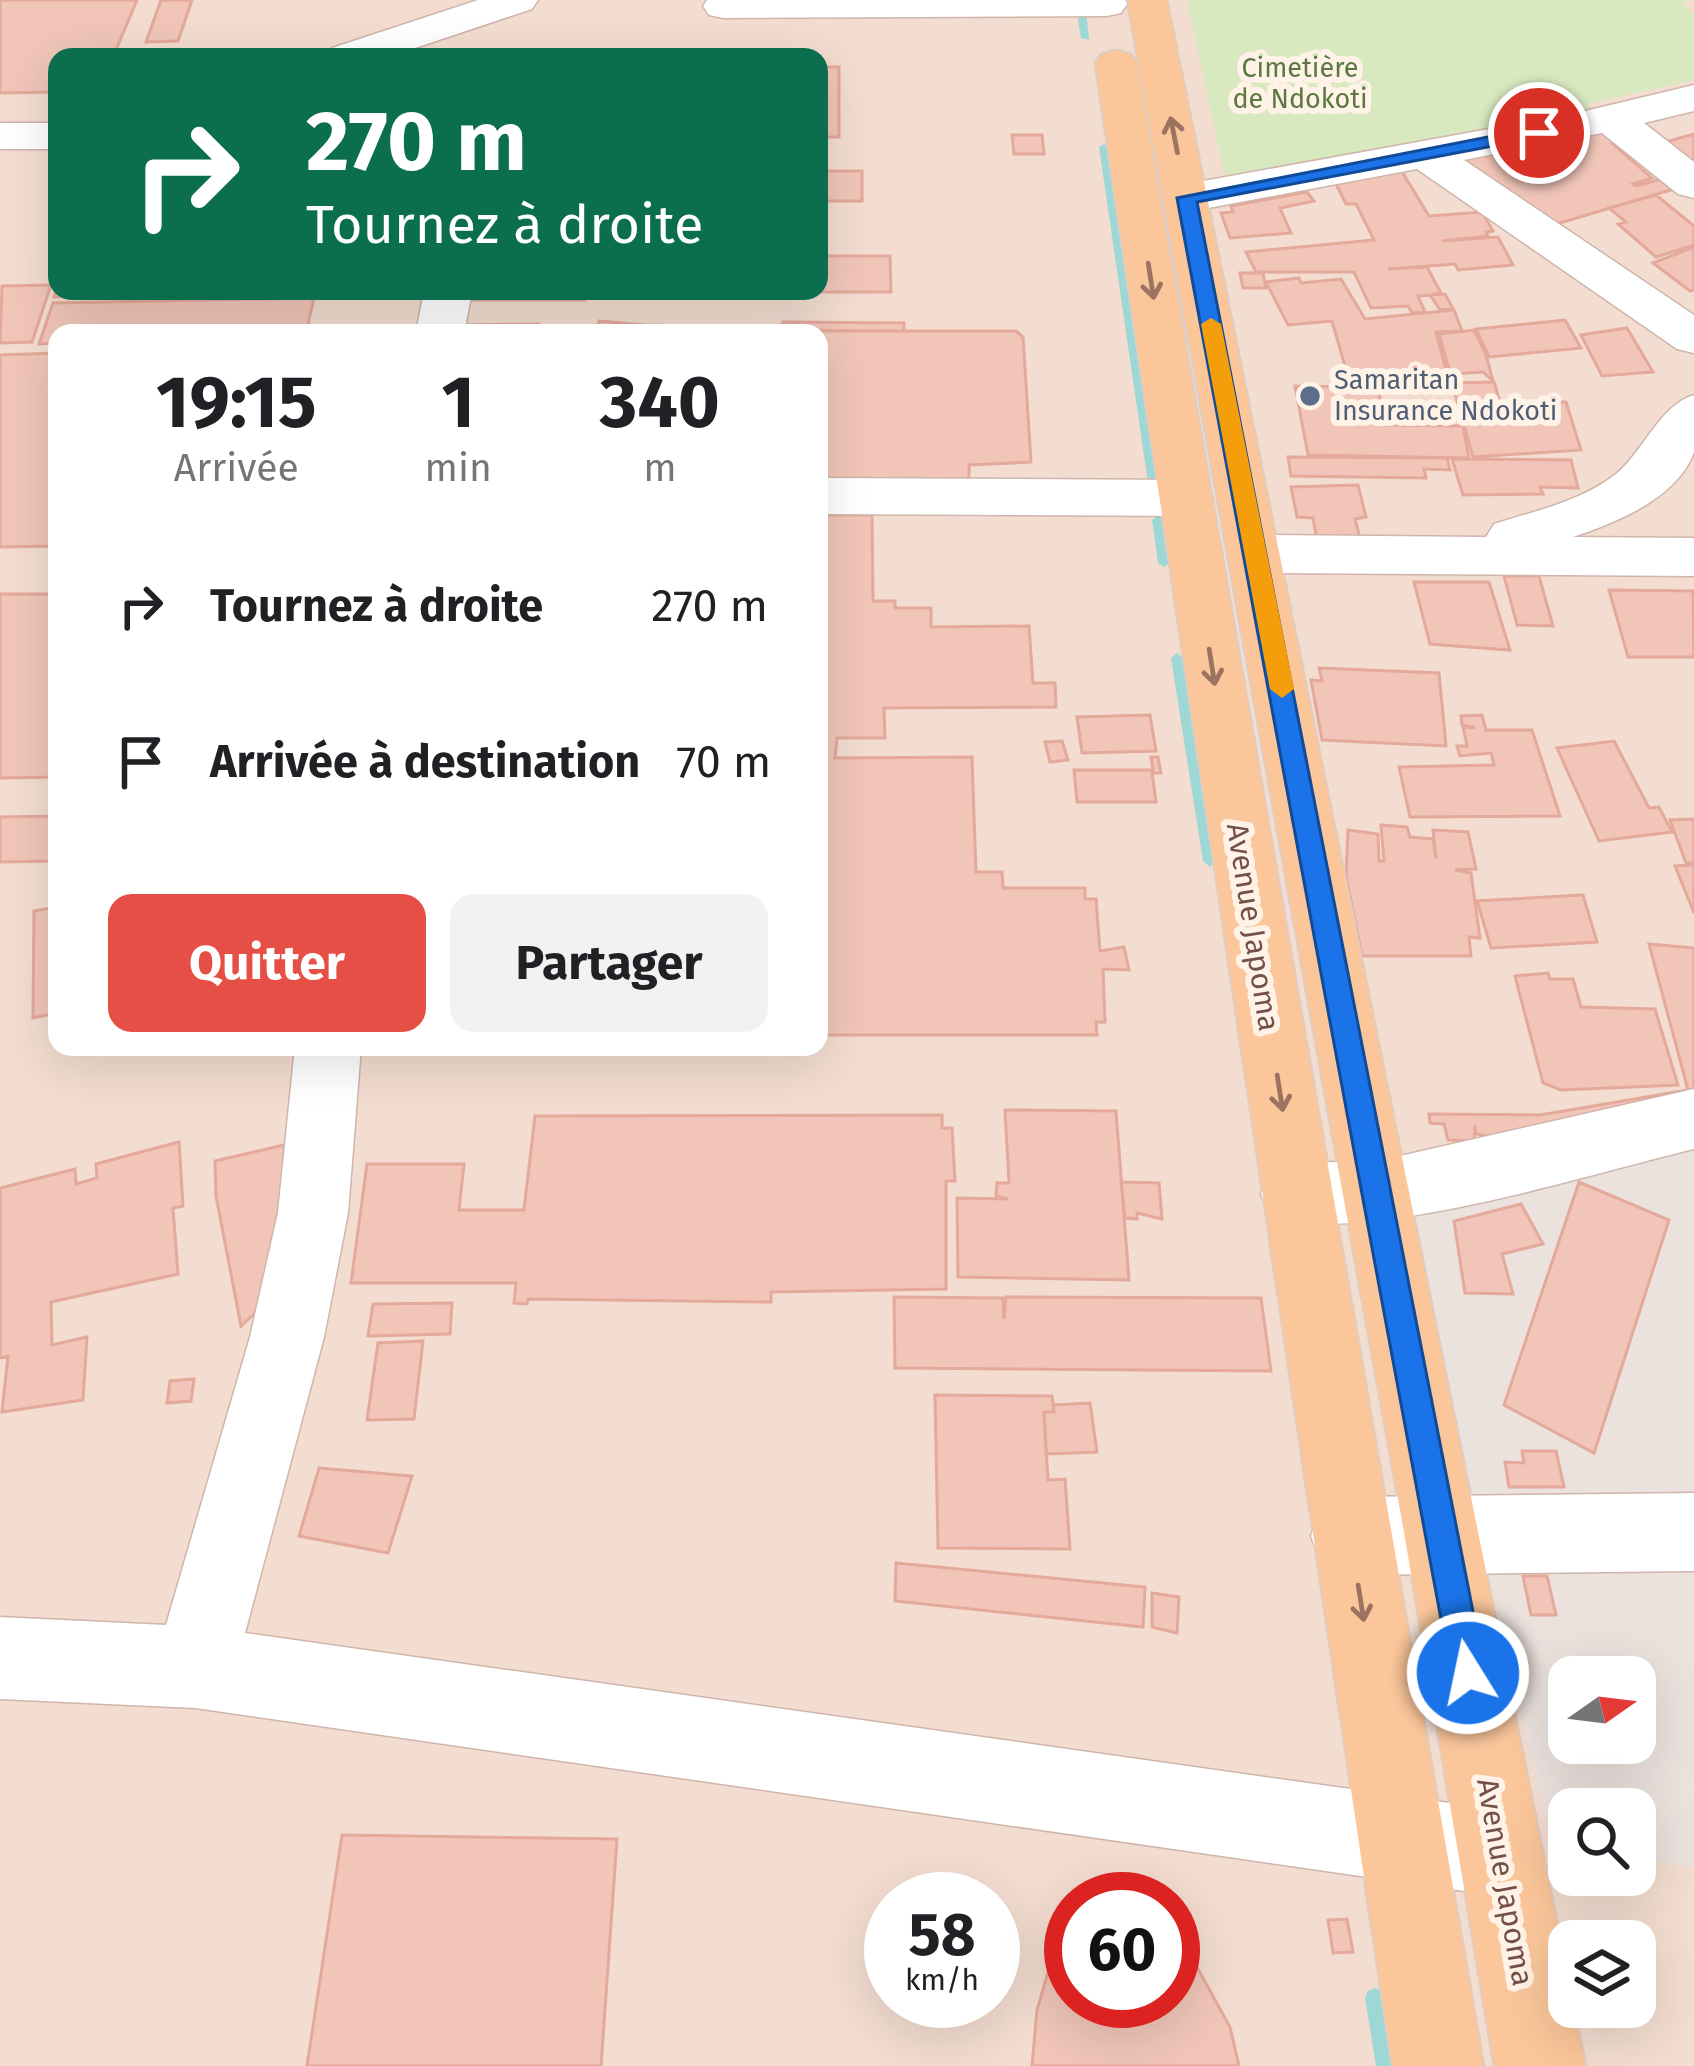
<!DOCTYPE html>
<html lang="fr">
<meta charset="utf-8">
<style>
:root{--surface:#fff;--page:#f2f2f2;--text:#202124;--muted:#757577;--accent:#e64f46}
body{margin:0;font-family:"Fira Sans",sans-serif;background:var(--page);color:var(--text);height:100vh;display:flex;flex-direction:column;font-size:45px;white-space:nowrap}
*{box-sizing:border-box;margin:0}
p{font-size:39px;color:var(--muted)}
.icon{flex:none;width:66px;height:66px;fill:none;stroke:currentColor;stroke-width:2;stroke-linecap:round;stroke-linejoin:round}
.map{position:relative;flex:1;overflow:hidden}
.sheet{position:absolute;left:48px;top:324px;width:780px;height:732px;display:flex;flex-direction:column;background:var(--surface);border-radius:24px;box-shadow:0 12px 48px #0002}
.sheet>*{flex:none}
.banner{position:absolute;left:48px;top:48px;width:780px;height:252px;border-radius:24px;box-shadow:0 12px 48px #0002;background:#0b6e4f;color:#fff;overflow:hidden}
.needle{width:78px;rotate:76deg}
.fabs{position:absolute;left:1548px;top:1656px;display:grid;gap:24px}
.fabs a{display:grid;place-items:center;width:108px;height:108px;border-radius:24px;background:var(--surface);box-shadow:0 12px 48px #0002;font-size:60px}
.speed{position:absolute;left:864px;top:1872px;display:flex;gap:24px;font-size:60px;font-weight:700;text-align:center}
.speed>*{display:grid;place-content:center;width:156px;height:156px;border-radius:50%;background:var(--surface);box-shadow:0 12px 48px #0002;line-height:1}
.speed small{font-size:30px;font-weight:400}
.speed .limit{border:18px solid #d22;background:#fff;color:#111}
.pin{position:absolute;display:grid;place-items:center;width:102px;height:102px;color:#fff;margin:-51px;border:6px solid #fff;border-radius:50%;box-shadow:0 3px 12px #0007}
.me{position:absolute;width:132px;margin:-66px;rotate:350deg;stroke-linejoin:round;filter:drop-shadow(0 0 9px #0008)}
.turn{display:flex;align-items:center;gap:42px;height:252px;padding:0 60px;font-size:54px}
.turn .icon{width:156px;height:156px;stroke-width:2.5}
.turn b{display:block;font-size:84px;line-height:102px}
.eta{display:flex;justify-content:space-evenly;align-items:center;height:204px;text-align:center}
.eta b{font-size:72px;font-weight:700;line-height:84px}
.primary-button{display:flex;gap:24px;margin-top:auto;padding:24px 60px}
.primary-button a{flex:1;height:138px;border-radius:24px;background:var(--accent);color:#fff;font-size:48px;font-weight:700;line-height:138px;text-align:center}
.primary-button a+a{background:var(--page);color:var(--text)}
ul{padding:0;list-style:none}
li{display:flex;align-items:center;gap:36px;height:156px;padding:0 60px}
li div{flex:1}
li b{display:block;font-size:45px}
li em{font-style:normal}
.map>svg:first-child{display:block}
.residential{fill:#f3ddd0;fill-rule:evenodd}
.industrial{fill:#ebe1dd;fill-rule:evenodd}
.green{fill:#d8e9c0}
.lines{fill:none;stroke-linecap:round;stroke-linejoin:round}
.stream{fill:#9dd7d6;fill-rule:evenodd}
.building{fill:#f1c6b9;stroke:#e4a99a;stroke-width:3}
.minor-casing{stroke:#cfb5ab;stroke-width:3}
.major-casing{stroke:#d8cecc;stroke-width:3}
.minor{fill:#fff;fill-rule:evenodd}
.major{fill:#fbc69a;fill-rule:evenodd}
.oneway{stroke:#9c7361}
.route{fill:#1a73e8;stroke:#114b97;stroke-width:3}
.slow{fill:#f59e0b}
.service-dot{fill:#5c6f8a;stroke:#fff2e7;stroke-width:4.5}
.labels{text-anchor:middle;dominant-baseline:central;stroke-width:12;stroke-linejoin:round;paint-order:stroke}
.far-park-label{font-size:27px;fill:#5b7841;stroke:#fff2e7}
.far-service-label{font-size:27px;fill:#4e5e75;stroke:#fff2e7;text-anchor:start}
.street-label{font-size:30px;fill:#735048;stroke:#fff2e7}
</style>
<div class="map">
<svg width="1694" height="2066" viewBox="0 0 1694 2066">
<rect width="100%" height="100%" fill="#fcede1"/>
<!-- residential -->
<path class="residential" d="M0,0H1694V2066H0ZM57,57H819V291H57ZM57,333H819V1047H57ZM1569,1677H1635V1743H1569ZM1569,1809H1635V1875H1569ZM891,1899H993V2001H891ZM1071,1899H1173V2001H1071ZM1569,1941H1635V2007H1569Z"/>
<!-- industrial -->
<path class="industrial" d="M1694,1119V1869L1635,1854V1809H1569V1837L1548,1831L1401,1186ZM1569,1677H1635V1743H1569Z"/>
<!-- green -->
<path class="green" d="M1187,0H1693L1682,3L1694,15V80L1591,103L1580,119L1227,187Z"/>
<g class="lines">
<!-- stream -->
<path class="stream" d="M1075,0H1085L1089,40L1081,38Z
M1104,144L1109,147L1160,483L1154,487L1148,483L1099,147Z
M1158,516L1164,520L1170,563L1164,567L1158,563L1152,520Z
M1177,653L1183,658L1217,861L1210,867L1203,861L1171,658Z
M1375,1988L1382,1991L1385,1998L1396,2066H1376L1365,1998L1368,1991Z"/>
</g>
<!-- building -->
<path class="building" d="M0,0H137L113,57H57V92L0,93Z
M161,0H192L178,41L146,42Z
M819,59L822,67H839V137H819Z
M1606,128L1621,143L1613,144L1652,178L1633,184L1636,186L1662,179L1674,189L1546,227L1454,161Z
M1694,134V168L1662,143Z
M1012,135H1042L1044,154H1014Z
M1401,170L1429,216L1482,212L1493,231L1486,232L1488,236L1442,241L1498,237L1513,265L1458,270L1455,264L1388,269L1427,267L1441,293L1431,295L1445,294L1453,309L1440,310L1430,295L1418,296L1425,312L1412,313L1408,306L1371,308L1354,272H1256L1246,252L1374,240L1356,204H1346L1336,184Z
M819,171H862V201H819Z
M1307,192L1314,201L1280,208L1291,233L1230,238L1221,213L1233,212L1231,206Z
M1656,195L1694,226V245L1656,257L1618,224L1626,222L1609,208Z
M1694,247V290L1690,291L1653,263Z
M819,256H890L891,292H586L819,291Z
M1240,273H1263L1266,288H1243Z
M1299,278L1301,283L1341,279L1365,319L1454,310L1462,331L1436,332L1450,385L1377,387L1387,425L1463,426L1469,458L1308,455L1295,386L1351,387L1332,321L1288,325L1266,282Z
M51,285L32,342L0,343L2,286Z
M57,287V291H251L54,297Z
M472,291H586L585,300H471Z
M314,298L306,333H57V343L39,344L53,303Z
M1565,320L1581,348L1489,357L1476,329Z
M599,321L645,325L738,327L737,333H597Z
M783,322L904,323V331L782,330Z
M538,324L537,333H461L462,325Z
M1627,328L1653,372L1602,376L1581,335Z
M1474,330L1486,355L1493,381L1483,372L1453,374L1448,366L1439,334Z
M781,331H1016L1023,337L1031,462L969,465V481L819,480V333Z
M57,353V546L0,547V355Z
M1494,382L1500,402H1566L1581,450L1473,457L1452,383Z
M1288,457L1447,458L1450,470L1424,469L1426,478L1291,476Z
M1452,459L1571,460L1578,488L1540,487L1543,494L1463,495Z
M1358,485L1366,517L1355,519L1362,546H1318L1313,518L1297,517L1291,487Z
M819,515H872L873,601H895V608H931V627L1029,626L1033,683H1055L1056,707L884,708L885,738H837L835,758L972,757L976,872H1002L1003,888H1085V899H1096L1100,951L1124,947L1129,970L1103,969L1105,1022H1096L1097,1035H819Z
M1504,576H1539L1553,626L1517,625Z
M1414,582H1489L1510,650L1430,644Z
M1609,590L1693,591L1694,657H1628Z
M0,594H57V777L0,778Z
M1319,668L1439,673L1446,746L1322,740L1311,680L1322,681Z
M1150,715L1156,751L1082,753L1077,717Z
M1482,715L1486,730H1532L1560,816L1410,817L1399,767L1494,765L1491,753L1460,756L1457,746H1467L1463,727L1475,728L1462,725L1461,716Z
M1062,741L1068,760L1050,762L1045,742Z
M1614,741L1649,808L1659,807L1672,832L1599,841L1557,748Z
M1151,757H1158L1161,773H1152L1156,802H1077L1074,770H1153Z
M57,816V861L0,862V817Z
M1694,819V863H1686L1670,820Z
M1381,825L1407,827L1410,837L1433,839L1436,859L1433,830L1468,832L1476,869L1455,870L1471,873L1480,938L1469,937L1471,956H1362L1346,876L1348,830L1378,834L1379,861H1384Z
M1694,865V913L1675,866Z
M1583,895L1597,942L1491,948L1477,901Z
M57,907V1013L33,1018L34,911Z
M1649,944L1694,948V1106L1502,1138L1476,1134L1475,1125L1474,1141L1448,1140L1444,1124L1430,1123L1429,1114L1540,1115L1688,1090Z
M1548,973L1550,979H1573L1581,1007L1655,1009L1678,1085L1561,1090L1543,1083L1515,976Z
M389,1047H792L389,1051Z
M1005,1110L1116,1111L1129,1280L958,1277L957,1198L1008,1199L996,1196L997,1183H1009Z
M942,1115V1128H952L955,1181H946V1289L771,1292V1302L528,1299L527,1304L514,1303L516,1283H351L367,1164H464L459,1210H524L535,1116Z
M179,1142L183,1206L173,1208L178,1274L51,1302L52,1345L87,1337L83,1400L2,1412L8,1356L0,1358V1188L75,1169L76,1184L97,1178L96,1164Z
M284,1145L285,1285L241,1326L216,1196L215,1161Z
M1121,1182L1159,1183L1162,1219L1137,1213V1219L1125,1218Z
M1579,1182L1669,1220L1594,1453L1504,1405Z
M1521,1204L1543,1244L1502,1254L1513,1294L1465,1293L1454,1221Z
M894,1297L1003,1298L1004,1319L1006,1297L1261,1298L1271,1371L895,1368Z
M452,1303L450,1334L368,1336L373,1304Z
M423,1341L414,1419L367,1420L378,1343Z
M194,1379L191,1401L167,1403L170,1381Z
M935,1395L1052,1396L1054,1412H1044L1048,1480L1065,1479L1070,1549L938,1548Z
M1090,1403L1097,1452L1046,1454L1044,1412H1054L1053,1405Z
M1522,1451H1556L1564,1487H1509L1505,1462L1524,1463Z
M319,1468L412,1476L388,1553L299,1536Z
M896,1563L1145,1587L1143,1627L895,1601Z
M1523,1576H1547L1556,1615H1531Z
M1152,1593L1179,1597L1177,1633L1152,1627Z
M342,1835L617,1839L601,2066H307Z
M1347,1919L1353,1952L1333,1953L1328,1920Z
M1173,1921H1189L1193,1960L1230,2027L1239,2066H1032L1037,2010L1051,1962L1071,1929V2001H1173Z"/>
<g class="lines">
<!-- minor casing -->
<g class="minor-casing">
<path id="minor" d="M478,0H538L532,9L388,57H326L332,48Z
M707,0H1125L1127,4L1121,13L1107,16L723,18L709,15L703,6Z
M1694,85V111L1644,123L1694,162V198L1678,194L1602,133L1464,160L1694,315V353L1677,349L1417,169L1187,212L1171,208L1164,198L1171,188L1187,184L1577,113Z
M0,123H57V149H0Z
M424,291H472L464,333H416Z
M1694,395C1694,412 1694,437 1694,452C1677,499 1615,523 1573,537L1694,538V576L1256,573L1237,567L1229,554L1237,541L1256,535L1486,537L1494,524C1535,511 1582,501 1616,474C1644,451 1660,405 1694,395Z
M819,478L1185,480L1204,485L1211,498L1204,511L1185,516L819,514Z
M295,1047H361L348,1213L324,1337L245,1633L1499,1810L1529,1823L1542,1853L1529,1883L1499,1896L195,1708L0,1699V1617L166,1625L250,1337L278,1213Z
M1694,1089V1149C1596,1172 1358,1248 1271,1216L1261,1194L1271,1172L1296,1163L1378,1161Z
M1694,1493V1571L1350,1575L1322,1564L1311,1536L1322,1508L1350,1497Z"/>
</g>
<!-- major casing -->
<g class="major-casing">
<path id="major" d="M1127,0H1167L1569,1980V2007H1574L1586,2066H1494L1405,1538Z
M1116,50L1131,54L1137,63L1484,2066H1392L1095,63L1101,54Z"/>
</g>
<!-- minor -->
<use href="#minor" class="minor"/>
<!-- major -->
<use href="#major" class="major"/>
</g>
<!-- one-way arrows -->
<defs><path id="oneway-shaft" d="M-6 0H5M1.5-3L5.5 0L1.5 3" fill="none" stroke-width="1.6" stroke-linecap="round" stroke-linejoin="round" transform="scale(3)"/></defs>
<g class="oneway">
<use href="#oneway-shaft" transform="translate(1174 135) rotate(-101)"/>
<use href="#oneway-shaft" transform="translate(1151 281) rotate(81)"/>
<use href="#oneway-shaft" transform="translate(1212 667) rotate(81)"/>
<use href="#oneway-shaft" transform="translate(1280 1093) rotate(81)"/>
<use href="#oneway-shaft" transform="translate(1361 1603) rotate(81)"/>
</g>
<!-- route -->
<path class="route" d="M1539,127L1546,129V136L1197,202L1485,1673L1480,1685L1468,1690L1456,1685L1451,1673L1177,198Z"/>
<!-- slow -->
<path class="slow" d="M1211,318L1221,324L1294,689L1282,698L1270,689L1201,324Z"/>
<!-- markers -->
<circle class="service-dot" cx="1310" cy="396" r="12"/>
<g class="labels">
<!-- far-park labels -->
<g class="far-park-label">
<text x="1300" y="68">Cimetière<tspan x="1300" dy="31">de Ndokoti</tspan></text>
</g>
<!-- far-service labels -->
<g class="far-service-label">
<text x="1334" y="380">Samaritan<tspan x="1334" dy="31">Insurance Ndokoti</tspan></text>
</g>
<!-- street labels -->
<g class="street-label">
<text transform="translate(1253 927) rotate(81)">Avenue Japoma</text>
<text transform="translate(1505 1882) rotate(80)">Avenue Japoma</text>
</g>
</g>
</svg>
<div class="fabs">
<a><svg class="needle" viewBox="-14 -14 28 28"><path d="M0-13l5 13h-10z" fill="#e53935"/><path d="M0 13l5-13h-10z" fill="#757577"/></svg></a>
<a><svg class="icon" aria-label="search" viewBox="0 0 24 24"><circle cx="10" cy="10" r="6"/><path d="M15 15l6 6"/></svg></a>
<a><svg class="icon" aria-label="layers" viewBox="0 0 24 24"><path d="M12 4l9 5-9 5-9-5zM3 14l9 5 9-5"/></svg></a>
</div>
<div class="speed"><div>58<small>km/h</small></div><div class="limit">60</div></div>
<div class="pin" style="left:1539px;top:133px;background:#d93025"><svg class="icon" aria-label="arrive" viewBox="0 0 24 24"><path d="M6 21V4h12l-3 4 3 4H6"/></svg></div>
<svg class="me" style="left:1468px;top:1673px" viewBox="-20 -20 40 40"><circle r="17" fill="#1a73e8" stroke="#fff" stroke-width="3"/><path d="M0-11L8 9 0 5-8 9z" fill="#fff"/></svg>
<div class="banner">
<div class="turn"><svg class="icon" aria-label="right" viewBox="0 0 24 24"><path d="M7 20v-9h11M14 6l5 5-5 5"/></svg><div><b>270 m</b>Tournez à droite</div></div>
</div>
<section class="sheet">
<div class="eta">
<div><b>19:15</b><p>Arrivée</p></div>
<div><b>1</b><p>min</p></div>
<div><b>340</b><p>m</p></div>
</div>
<ul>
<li><svg class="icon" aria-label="right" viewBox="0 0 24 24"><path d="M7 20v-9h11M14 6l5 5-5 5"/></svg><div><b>Tournez à droite</b></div><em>270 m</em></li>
<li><svg class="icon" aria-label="arrive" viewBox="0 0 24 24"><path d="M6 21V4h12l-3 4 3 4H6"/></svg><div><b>Arrivée à destination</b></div><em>70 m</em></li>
</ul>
<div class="primary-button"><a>Quitter</a><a>Partager</a></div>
</section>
</div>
